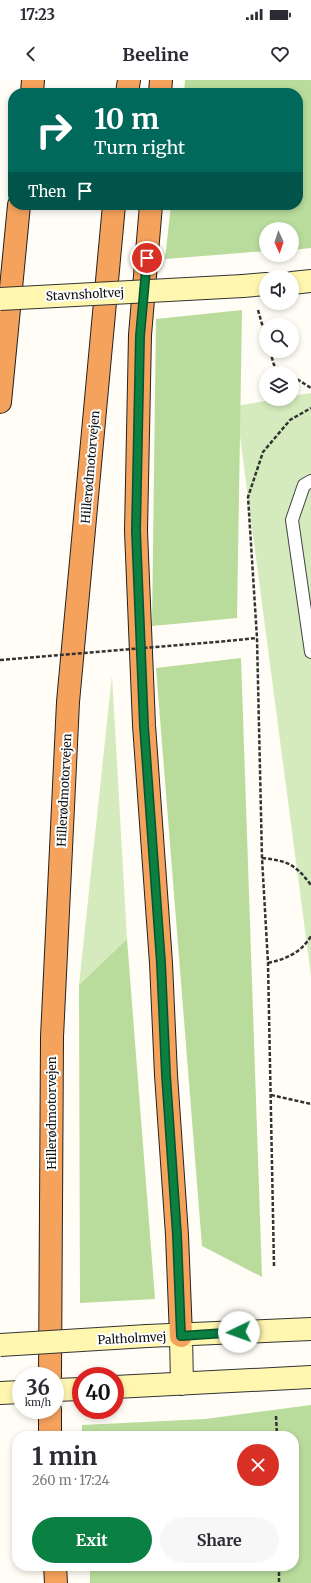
<!DOCTYPE html>
<meta charset="utf-8">
<style>
:root{--surface:#fff;--page:#f7f7f7;--text:#2b2b33;--muted:#7c7c81;--accent:#0b8043}
body{margin:0;font-family:Merriweather,serif;background:var(--page);color:var(--text);height:100vh;display:flex;flex-direction:column;font-size:15px;white-space:nowrap}
*{box-sizing:border-box;margin:0}
p{font-size:13px;color:var(--muted)}
.icon{flex:none;width:22px;height:22px;fill:none;stroke:currentColor;stroke-width:2;stroke-linecap:round;stroke-linejoin:round}
.map{position:relative;flex:1;overflow:hidden}
.side{position:absolute;left:12px;top:1351px;width:287px;height:140px;display:flex;flex-direction:column;background:var(--surface);border-radius:16px;box-shadow:0 2px 6px #0003}
.side>*{flex:none}
.hud{position:absolute;left:8px;top:8px;width:295px;height:122px;border-radius:16px;box-shadow:0 2px 6px #0003;background:#00695c;color:#fff;overflow:hidden}
.needle{width:26px;rotate:177deg}
.controls{position:absolute;left:259px;top:142px;display:grid;gap:8px}
.controls a{display:grid;place-items:center;width:40px;height:40px;border-radius:50%;background:var(--surface);box-shadow:0 2px 6px #0003;font-size:20px}
.speed{position:absolute;left:12px;top:1287px;display:flex;gap:8px;font-size:20px;font-weight:700;text-align:center}
.speed>*{display:grid;place-content:center;width:52px;height:52px;border-radius:50%;background:var(--surface);box-shadow:0 2px 6px #0003;line-height:1}
.speed small{font-size:10px;font-weight:400}
.speed .limit{border:6px solid #d22;background:#fff;color:#111}
.pin{position:absolute;display:grid;place-items:center;width:34px;height:34px;color:#fff;margin:-17px;border:2px solid #fff;border-radius:50%;box-shadow:0 1px 4px #0007}
.me{position:absolute;width:44px;margin:-22px;rotate:267deg;stroke-linejoin:round;filter:drop-shadow(0 0 3px #0008)}
.turn{display:flex;align-items:center;gap:14px;height:84px;padding:0 20px;font-size:18px}
.turn .icon{width:52px;height:52px;stroke-width:2.5}
.turn b{display:block;font-size:28px;line-height:34px}
.then{display:flex;align-items:center;height:38px;padding:0 20px;background:#0003;gap:8px;font-size:15px}
.round{display:grid;place-items:center;flex:none;width:42px;height:42px;border-radius:21px;background:var(--page)}
.headline{display:flex;align-items:center;justify-content:space-between;height:68px;padding:0 20px}
h1{font-size:24px;font-weight:700;line-height:30px}
.primary-button{display:flex;gap:8px;margin-top:auto;padding:8px 20px}
.primary-button a{flex:1;height:46px;border-radius:24px;background:var(--accent);color:#fff;font-size:16px;font-weight:700;line-height:46px;text-align:center}
.primary-button a+a{background:var(--page);color:var(--text)}
.status{display:flex;justify-content:space-between;align-items:center;height:28px;padding:0 20px;background:var(--surface);direction:ltr}
.status svg{height:11px;fill:currentColor}
header{display:flex;justify-content:space-between;align-items:center;height:52px;padding:0 20px;background:var(--surface);font-size:18px;font-weight:700}
.map>svg:first-child{display:block}
.green{fill:#d5ebbd}
.forest{fill:#b9dc9c}
.lines{fill:none;stroke-linecap:round;stroke-linejoin:round}
.lane-casing{stroke:#444;stroke-width:14}
.secondary-casing{stroke:#333;stroke-width:24}
.highway-casing{stroke:#222;stroke-width:24}
.path{stroke:#333;stroke-width:2.5;stroke-dasharray:4 2;stroke-linecap:butt}
.lane{stroke:#fff;stroke-width:12}
.secondary{stroke:#fff6b0;stroke-width:22}
.highway{stroke:#f5a25d;stroke-width:22}
.secondary-bridge-casing{stroke:#333;stroke-width:24;stroke-linecap:butt}
.path-bridge{stroke:#333;stroke-width:2.5;stroke-dasharray:4 2;stroke-linecap:butt}
.secondary-bridge{stroke:#fff6b0;stroke-width:22}
.route-casing{stroke:#07532c;stroke-width:10}
.route{stroke:#0b8043;stroke-width:7}
.labels{text-anchor:middle;dominant-baseline:central;stroke-width:4;stroke-linejoin:round;paint-order:stroke}
.street-label{font-size:12px;fill:#111;stroke:#fff}
</style>
<div class="status"><b>17:23</b><svg viewBox="0 0 49 12"><path d="M0 12V9h3v3zM5 12V6h3v6zM10 12V3h3v9zM15 12V0h3v12zM26 1h20v11H26zM47 4h2v5h-2z"/></svg></div>
<header><svg class="icon" aria-label="back" viewBox="0 0 24 24"><path d="M15 5l-7 7 7 7"/></svg>Beeline<svg class="icon" aria-label="heart" viewBox="0 0 24 24"><path d="M12 20l-8-8c-3-5 5-10 8-4 3-6 11-1 8 4z"/></svg></header>
<div class="map">
<svg width="311" height="1503" viewBox="0 0 311 1503">
<rect width="100%" height="100%" fill="#fffdf5"/>
<!-- green -->
<path class="green" d="M311,313V896L236,326L277,319H292V316Z
M112,595L127,859L79,905Z"/>
<!-- forest -->
<path class="forest" d="M185,0H311V168L292,170V149H266V171L165,179L171,125H298V13H184Z
M242,230L237,538L152,546L156,239Z
M241,578L262,1197L202,1166L156,588Z
M127,859L155,1219L80,1223L79,905Z
M311,1325V1503H90V1486H294V1356H82V1345L205,1339Z"/>
<g class="lines">
<!-- lane casing -->
<g class="lane-casing">
<path id="lane" d="M311,401L304,405L292,440L311,572"/>
</g>
<!-- secondary casing -->
<g class="secondary-casing">
<path id="secondary" d="M292,203L311,201
M243,206L266,204
M147,1256L311,1249
M181,1256L182,1304
M115,1307L311,1297
M55,1310L81,1309
M0,1313L21,1312"/>
</g>
<!-- highway casing -->
<g class="highway-casing">
<path id="highway" d="M32,13L33,0
M127,13L129,0
M160,13L161,0
M151,125L140,255L136,451L144,645L161,883L166,995L177,1155L181,1256
M0,322L19,125
M50,1296L52,957L68,622L114,125
M50,1356V1330
M55,1486L56,1503"/>
</g>
<!-- path -->
<path class="path" d="M258,230L266,258
M270,271L274,285L287,293
M292,296L311,308
M227,561L257,558
M262,778C288,781 295,784 311,805
M268,883C286,879 301,873 311,856
M271,1015L311,1024
M274,1186L268,883L262,778L257,558L248,417L263,372L290,340L311,328
M276,1336L277,1356
M279,1486V1503"/>
<!-- lane -->
<use href="#lane" class="lane"/>
<!-- secondary -->
<use href="#secondary" class="secondary"/>
<!-- highway -->
<use href="#highway" class="highway"/>
<!-- secondary-bridge casing -->
<g class="secondary-bridge-casing">
<path id="secondary-bridge" d="M0,219L243,206
M0,1265L147,1256"/>
</g>
<!-- path-bridge -->
<path class="path-bridge" d="M0,580L227,561"/>
<!-- secondary-bridge -->
<use href="#secondary-bridge" class="secondary-bridge"/>
</g>
<g class="lines">
<!-- route casing -->
<g class="route-casing">
<path id="route" d="M147,178L140,256L136,451L144,646L161,883L166,995L177,1155L181,1256L239,1252"/>
</g>
<!-- route -->
<use href="#route" class="route"/>
</g>
<g class="labels">
<!-- street labels -->
<g class="street-label">
<text transform="translate(85 214) rotate(-3)">Stavnsholtvej</text>
<text transform="translate(90 387) rotate(-85)">Hillerødmotorvejen</text>
<text transform="translate(64 710) rotate(-87)">Hillerødmotorvejen</text>
<text transform="translate(51 1033) rotate(-90)">Hillerødmotorvejen</text>
<text transform="translate(132 1258) rotate(-3)">Paltholmvej</text>
</g>
</g>
</svg>
<div class="controls">
<a><svg class="needle" viewBox="-14 -14 28 28"><path d="M0-13l5 13h-10z" fill="#e53935"/><path d="M0 13l5-13h-10z" fill="#7c7c81"/></svg></a>
<a><svg class="icon" aria-label="sound" viewBox="0 0 24 24"><path d="M4 9h4l5-4v14l-5-4H4zM17 9q2 3 0 6"/></svg></a>
<a><svg class="icon" aria-label="search" viewBox="0 0 24 24"><circle cx="10" cy="10" r="6"/><path d="M15 15l6 6"/></svg></a>
<a><svg class="icon" aria-label="layers" viewBox="0 0 24 24"><path d="M12 4l9 5-9 5-9-5zM3 14l9 5 9-5"/></svg></a>
</div>
<div class="speed"><div>36<small>km/h</small></div><div class="limit">40</div></div>
<div class="pin" style="left:147px;top:178px;background:#d93025"><svg class="icon" aria-label="arrive" viewBox="0 0 24 24"><path d="M6 21V4h12l-3 4 3 4H6"/></svg></div>
<svg class="me" style="left:239px;top:1252px" viewBox="-20 -20 40 40"><circle r="19" fill="#fff"/><path d="M0-13L10 11 0 6-10 11z" fill="#0b8043"/></svg>
<div class="hud">
<div class="turn"><svg class="icon" aria-label="right" viewBox="0 0 24 24"><path d="M7 20v-9h11M14 6l5 5-5 5"/></svg><div><b>10 m</b>Turn right</div></div>
<div class="then">Then<svg class="icon" aria-label="arrive" viewBox="0 0 24 24"><path d="M6 21V4h12l-3 4 3 4H6"/></svg></div>
</div>
<section class="side">
<div class="headline"><div><h1>1 min</h1><p>260 m · 17:24</p></div><a class="round" style="background:#d93025;color:#fff"><svg class="icon" aria-label="close" viewBox="0 0 24 24"><path d="M6 6l12 12M18 6L6 18"/></svg></a></div>
<div class="primary-button"><a>Exit</a><a>Share</a></div>
</section>
</div>
